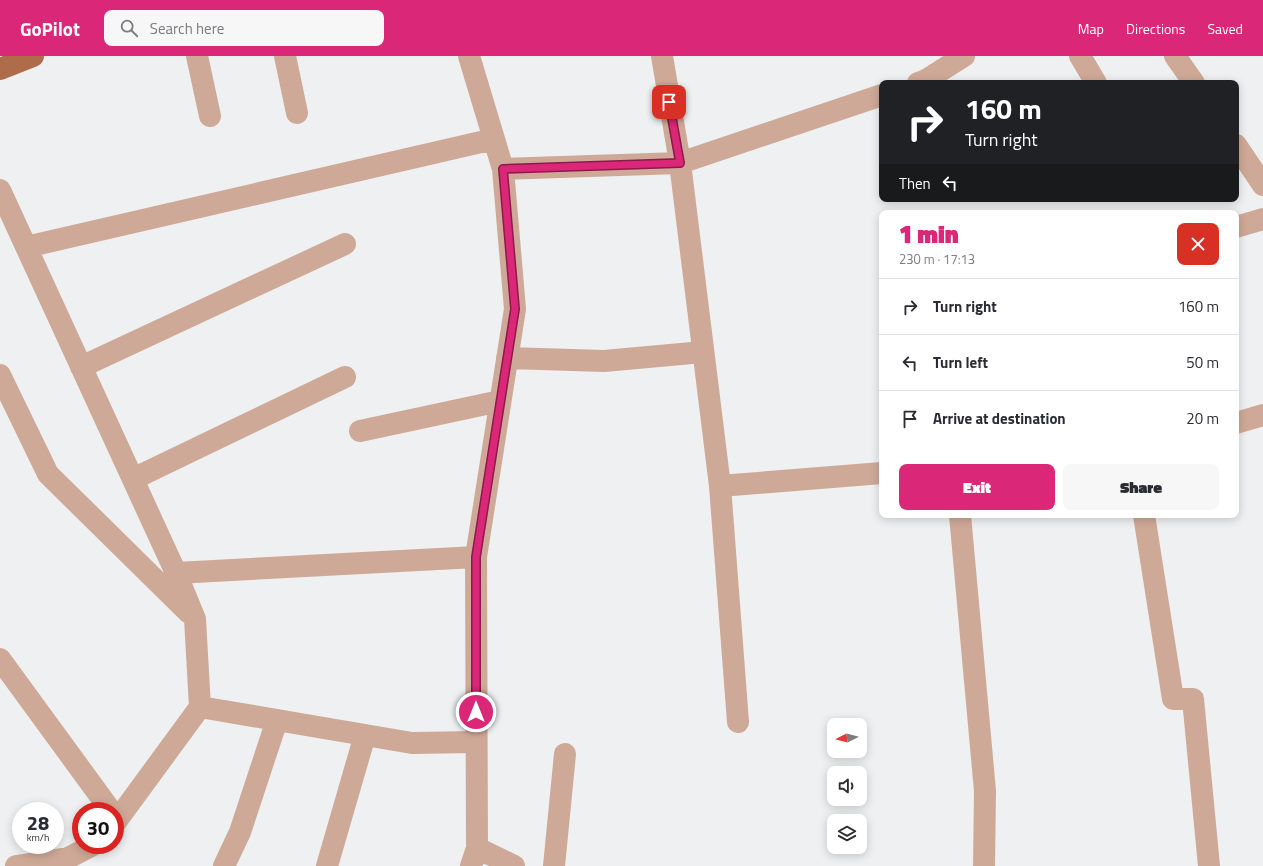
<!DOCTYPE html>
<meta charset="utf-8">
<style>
:root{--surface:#fff;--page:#f7f7f7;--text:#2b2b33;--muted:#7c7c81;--line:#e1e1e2;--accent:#db2777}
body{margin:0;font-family:"Titillium Web",sans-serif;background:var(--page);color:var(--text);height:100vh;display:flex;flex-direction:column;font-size:15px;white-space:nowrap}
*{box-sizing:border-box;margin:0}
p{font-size:13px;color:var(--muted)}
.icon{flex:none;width:22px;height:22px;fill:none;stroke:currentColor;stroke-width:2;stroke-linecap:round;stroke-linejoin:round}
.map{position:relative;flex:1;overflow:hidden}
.sheet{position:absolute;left:879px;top:154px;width:360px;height:308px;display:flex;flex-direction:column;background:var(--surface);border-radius:8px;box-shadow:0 2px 10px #0003}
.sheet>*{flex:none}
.banner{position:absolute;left:879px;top:24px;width:360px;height:122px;border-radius:8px;box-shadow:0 2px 10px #0003;background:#202124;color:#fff;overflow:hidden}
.needle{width:26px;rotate:264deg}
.controls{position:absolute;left:827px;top:662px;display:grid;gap:8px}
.controls a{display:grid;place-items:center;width:40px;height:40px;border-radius:8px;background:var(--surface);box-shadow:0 2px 10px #0003;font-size:20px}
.speed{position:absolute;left:12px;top:746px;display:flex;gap:8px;font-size:20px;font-weight:700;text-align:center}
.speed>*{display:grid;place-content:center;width:52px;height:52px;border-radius:50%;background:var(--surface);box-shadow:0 2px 10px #0003;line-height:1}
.speed small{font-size:10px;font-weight:400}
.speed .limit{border:6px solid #d22;background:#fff;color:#111}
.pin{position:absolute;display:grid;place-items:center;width:34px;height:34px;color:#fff;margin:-17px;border-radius:8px;box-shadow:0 2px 6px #0006}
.me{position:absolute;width:44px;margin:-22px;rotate:0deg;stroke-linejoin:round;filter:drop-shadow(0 0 3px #0008)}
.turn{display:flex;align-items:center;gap:14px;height:84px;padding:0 20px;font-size:18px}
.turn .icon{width:52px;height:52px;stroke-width:2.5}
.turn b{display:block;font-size:28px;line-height:34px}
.then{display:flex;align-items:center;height:38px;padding:0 20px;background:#0003;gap:8px;font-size:15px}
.round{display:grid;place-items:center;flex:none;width:42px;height:42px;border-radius:8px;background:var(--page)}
.summary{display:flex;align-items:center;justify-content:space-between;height:68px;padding:0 20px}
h1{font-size:24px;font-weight:800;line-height:30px;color:var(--accent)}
.primary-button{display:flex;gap:8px;margin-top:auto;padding:8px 20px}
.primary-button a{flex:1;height:46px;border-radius:8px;background:var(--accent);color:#fff;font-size:16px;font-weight:800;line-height:46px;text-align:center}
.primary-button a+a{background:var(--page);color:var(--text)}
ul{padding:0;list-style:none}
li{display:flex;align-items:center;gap:12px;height:56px;padding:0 20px;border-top:1px solid var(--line)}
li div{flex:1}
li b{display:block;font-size:15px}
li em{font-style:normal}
header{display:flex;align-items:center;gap:24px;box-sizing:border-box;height:56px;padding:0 20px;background:var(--accent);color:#fff}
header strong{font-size:19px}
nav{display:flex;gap:22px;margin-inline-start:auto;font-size:14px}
.search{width:280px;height:36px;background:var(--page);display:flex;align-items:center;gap:10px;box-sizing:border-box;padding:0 14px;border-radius:8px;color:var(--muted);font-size:15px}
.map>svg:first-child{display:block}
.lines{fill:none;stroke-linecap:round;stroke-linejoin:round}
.minor{stroke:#cfa997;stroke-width:22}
.major{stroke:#ae6c4a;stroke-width:22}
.route-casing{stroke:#8e194d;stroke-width:10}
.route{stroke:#db2777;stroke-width:7}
</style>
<header>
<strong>GoPilot</strong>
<div class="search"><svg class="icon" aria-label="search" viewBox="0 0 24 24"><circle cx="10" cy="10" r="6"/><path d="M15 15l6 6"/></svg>Search here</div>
<nav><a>Map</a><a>Directions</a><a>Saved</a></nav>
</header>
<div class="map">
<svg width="1263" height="810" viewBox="0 0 1263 810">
<rect width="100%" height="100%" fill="#eff0f1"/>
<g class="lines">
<!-- minor -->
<path class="minor" d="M197,0L210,60
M285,0L297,57
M469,0L503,113L515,253L476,501L477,792L471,810
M662,0L680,107L720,430L738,666
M1080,0L1096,27
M1175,0L1194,27
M918,27L926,24L964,0
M1236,89L1263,129
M503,113L680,107L882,39
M0,134L176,517L195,563L200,651L115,767
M1236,171L1263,163
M26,191L494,83
M507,302L604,305L703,296
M81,311L345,188
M0,319L48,418L188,556
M1236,367L1263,359
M360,375L500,345
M133,423L345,321
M720,430L882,417
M960,459L985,735L984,810
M1144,459L1173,643H1193L1209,810
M176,517L476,501
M0,603L111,755
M200,651L412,687L476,686
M477,792L514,810
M16,810L68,802L93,789
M224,810L240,776L277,664
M327,810L365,679
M554,810L565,698"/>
<!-- major -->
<path class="major" d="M0,13L33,0"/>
</g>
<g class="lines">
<!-- route casing -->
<g class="route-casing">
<path id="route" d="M476,656V501L515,253L503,113L680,107L669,46"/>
</g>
<!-- route -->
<use href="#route" class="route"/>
</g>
</svg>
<div class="controls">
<a><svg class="needle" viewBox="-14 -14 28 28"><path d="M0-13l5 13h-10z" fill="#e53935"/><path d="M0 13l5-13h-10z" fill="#7c7c81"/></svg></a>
<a><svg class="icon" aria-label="sound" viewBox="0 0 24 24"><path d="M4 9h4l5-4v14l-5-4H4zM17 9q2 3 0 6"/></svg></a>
<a><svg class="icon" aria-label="layers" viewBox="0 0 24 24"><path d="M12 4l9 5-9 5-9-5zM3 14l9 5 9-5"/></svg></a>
</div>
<div class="speed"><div>28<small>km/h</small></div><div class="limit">30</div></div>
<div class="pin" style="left:669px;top:46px;background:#d93025"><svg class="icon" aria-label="arrive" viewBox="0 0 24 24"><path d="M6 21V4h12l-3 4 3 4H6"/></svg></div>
<svg class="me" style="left:476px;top:656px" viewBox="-20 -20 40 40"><circle r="17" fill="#db2777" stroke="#fff" stroke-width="3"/><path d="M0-11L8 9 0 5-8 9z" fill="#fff"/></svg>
<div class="banner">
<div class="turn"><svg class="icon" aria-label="right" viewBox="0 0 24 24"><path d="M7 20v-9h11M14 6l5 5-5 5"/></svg><div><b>160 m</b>Turn right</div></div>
<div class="then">Then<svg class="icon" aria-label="left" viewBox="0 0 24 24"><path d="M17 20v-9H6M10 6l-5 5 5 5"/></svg></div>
</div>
<section class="sheet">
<div class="summary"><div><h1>1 min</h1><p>230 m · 17:13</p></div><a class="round" style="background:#d93025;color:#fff"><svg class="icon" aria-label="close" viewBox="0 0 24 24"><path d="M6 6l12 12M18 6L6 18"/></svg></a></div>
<ul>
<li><svg class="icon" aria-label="right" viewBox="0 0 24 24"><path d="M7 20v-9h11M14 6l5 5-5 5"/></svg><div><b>Turn right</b></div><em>160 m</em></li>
<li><svg class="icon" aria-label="left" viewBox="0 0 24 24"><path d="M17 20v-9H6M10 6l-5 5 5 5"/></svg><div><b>Turn left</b></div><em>50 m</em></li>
<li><svg class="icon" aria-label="arrive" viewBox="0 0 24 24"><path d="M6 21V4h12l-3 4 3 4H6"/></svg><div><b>Arrive at destination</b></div><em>20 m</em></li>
</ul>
<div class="primary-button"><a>Exit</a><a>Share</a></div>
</section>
</div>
